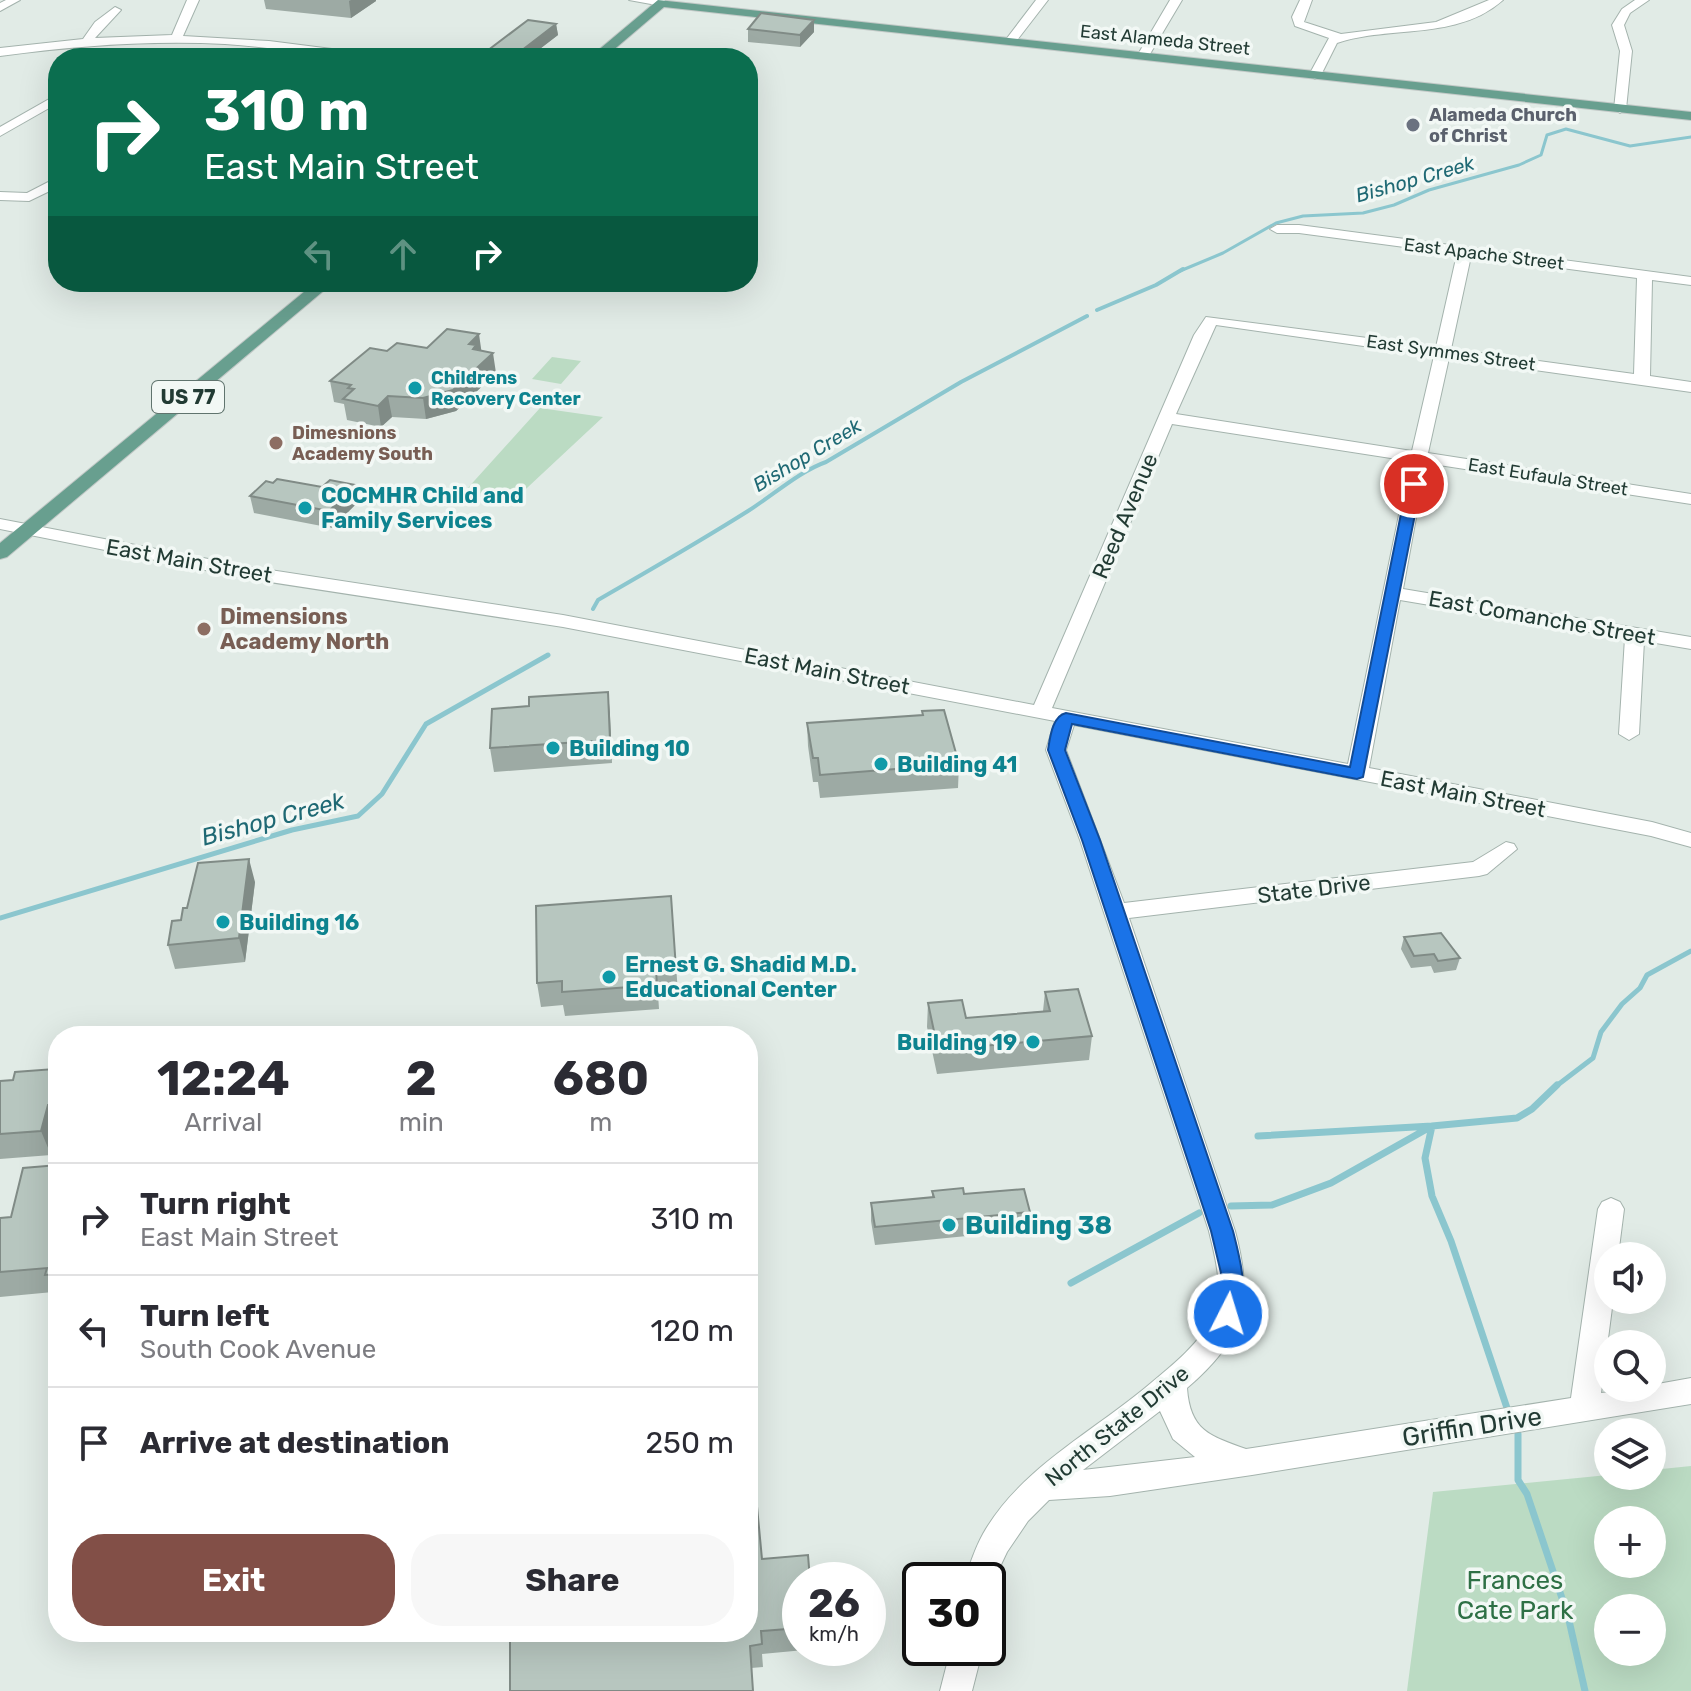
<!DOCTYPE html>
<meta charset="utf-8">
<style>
:root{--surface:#fff;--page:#f7f7f7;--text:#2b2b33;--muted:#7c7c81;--line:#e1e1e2;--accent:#824f47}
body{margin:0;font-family:Rubik,sans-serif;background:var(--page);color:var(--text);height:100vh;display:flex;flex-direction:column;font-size:30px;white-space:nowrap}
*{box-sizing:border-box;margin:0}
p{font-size:26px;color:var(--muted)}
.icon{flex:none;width:44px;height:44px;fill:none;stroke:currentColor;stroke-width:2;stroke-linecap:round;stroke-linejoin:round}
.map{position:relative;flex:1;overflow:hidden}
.sheet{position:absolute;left:48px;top:1026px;width:710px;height:616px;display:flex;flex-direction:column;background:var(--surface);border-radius:32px;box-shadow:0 8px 32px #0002}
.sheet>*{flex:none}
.hud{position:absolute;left:48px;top:48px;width:710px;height:244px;border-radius:32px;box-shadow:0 8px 32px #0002;background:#0b6e4f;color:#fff;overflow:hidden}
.controls{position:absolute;left:1594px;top:1242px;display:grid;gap:16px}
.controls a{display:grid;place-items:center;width:72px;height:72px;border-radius:50%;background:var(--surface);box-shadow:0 8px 32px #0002;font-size:40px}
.speed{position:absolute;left:782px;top:1562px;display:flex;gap:16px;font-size:40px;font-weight:700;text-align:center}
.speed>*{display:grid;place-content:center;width:104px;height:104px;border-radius:50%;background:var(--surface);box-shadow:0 8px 32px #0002;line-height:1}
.speed small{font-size:20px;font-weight:400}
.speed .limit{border:4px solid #111;border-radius:12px;background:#fff;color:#111}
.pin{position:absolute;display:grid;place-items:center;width:68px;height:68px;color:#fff;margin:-34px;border:4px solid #fff;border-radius:50%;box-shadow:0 2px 8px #0007}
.me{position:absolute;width:88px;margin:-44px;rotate:5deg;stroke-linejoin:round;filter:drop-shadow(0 0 6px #0008)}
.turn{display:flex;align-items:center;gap:28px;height:168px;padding:0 24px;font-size:36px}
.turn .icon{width:104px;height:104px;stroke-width:2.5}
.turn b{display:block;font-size:56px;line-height:68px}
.lanes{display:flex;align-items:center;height:76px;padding:0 24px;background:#0003;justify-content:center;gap:40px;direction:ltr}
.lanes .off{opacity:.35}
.eta{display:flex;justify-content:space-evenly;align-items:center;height:136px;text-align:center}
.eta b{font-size:48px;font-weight:700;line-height:56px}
.button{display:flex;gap:16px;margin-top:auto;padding:16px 24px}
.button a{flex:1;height:92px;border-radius:32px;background:var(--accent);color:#fff;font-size:32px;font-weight:700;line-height:92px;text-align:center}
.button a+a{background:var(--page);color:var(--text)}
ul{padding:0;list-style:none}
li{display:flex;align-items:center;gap:24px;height:112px;padding:0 24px;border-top:2px solid var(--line)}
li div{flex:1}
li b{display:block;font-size:30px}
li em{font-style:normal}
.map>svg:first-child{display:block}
.green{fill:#bbdbc3;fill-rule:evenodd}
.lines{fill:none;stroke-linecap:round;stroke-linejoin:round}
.stream-far3{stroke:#8bc6ce;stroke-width:3}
.stream-far2{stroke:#8bc6ce;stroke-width:4}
.stream-far1{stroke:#8bc6ce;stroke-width:5}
.stream{stroke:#8bc6ce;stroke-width:7}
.minor-casing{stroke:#a4b3ad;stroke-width:2}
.major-casing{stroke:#c1c8c6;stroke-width:2}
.minor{fill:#fff;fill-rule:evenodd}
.major{fill:#689f8f;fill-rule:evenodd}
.wall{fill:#9daaa4}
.shaded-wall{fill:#808b86}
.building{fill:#b7c6bf;stroke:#808b86;stroke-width:2}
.route{fill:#1a73e8;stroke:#114b97;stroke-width:2}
.worship-dot{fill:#6b7280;stroke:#f2f8f5;stroke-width:3}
.culture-dot{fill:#0f9aa8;stroke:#f2f8f5;stroke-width:3}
.education-dot{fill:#8d6e63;stroke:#f2f8f5;stroke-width:3}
.labels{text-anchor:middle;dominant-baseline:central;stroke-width:7;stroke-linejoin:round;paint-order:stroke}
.far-street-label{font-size:18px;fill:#223b34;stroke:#f2f8f5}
.far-worship-label{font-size:18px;font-weight:bold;fill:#5b616d;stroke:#f2f8f5;text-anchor:start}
.far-culture-label{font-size:18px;font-weight:bold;fill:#0d838f;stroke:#f2f8f5;text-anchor:start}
.far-education-label{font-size:18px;font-weight:bold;fill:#785e54;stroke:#f2f8f5;text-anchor:start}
.far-water-label{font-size:20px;font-style:italic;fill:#1f6974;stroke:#f2f8f5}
.shield{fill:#f2f8f5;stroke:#60746e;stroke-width:2}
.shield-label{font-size:20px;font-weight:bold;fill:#223b34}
.culture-label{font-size:22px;font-weight:bold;fill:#0d838f;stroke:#f2f8f5;text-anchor:start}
.street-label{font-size:22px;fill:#223b34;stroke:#f2f8f5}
.education-label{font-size:22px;font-weight:bold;fill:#785e54;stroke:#f2f8f5;text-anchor:start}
.water-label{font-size:24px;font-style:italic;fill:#1f6974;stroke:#f2f8f5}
.near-culture-label{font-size:26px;font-weight:bold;fill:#0d838f;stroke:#f2f8f5;text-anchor:start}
.near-street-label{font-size:26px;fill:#223b34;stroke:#f2f8f5}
.near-park-label{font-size:26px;fill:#2e7045;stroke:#f2f8f5}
</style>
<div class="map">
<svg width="1691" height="1691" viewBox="0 0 1691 1691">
<rect width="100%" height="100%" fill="#e1ebe6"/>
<!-- green -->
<path class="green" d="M552,357L581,361L561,384L532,379Z
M540,408L603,417L513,501L466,490Z
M1691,1466V1691H1407L1433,1492L1608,1475L1652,1476V1470ZM1652,1520V1564H1608V1520ZM1608,1608H1652V1652H1608Z"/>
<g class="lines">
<!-- stream-far3 -->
<path class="stream-far3" d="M1180,271L1223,253L1276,223L1303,216L1363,213L1394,205L1429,190L1519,165L1541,155L1547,135L1566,129L1630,146L1691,137"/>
<!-- stream-far2 -->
<path class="stream-far2" d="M1097,310L1156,285L1183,269
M593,609L598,600C648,571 699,542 748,511C772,496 800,471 826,462L961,382L1087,316"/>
<!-- stream-far1 -->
<path class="stream-far1" d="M0,918L292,830L358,816L382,794L426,724L548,655
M1555,1087L1593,1058L1601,1032L1622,1004L1640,988L1647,975L1691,951"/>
<!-- stream -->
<path class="stream" d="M1258,1136L1432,1126L1425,1158L1432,1196L1451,1241L1507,1408
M1231,1206L1272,1205L1331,1183L1432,1126L1517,1118L1532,1109L1557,1085
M1071,1283L1199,1213
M1518,1434V1480L1527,1494L1568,1616L1585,1691"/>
<!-- minor casing -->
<g class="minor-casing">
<path id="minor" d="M6,0H20L0,11V3Z
M187,0H199L183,36L269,41L371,54L377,58C326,58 276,47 225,44C149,40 75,46 0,56V48L83,39L95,22L115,7L121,10L95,38L172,35Z
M629,0H664L668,3L662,6Z
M1036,0H1048L1014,44H1006L1004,42Z
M1170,0H1182L1147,59H1139L1137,56Z
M1300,0H1312L1304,22L1341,34L1436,22L1489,0H1503C1457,41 1391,25 1337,43L1321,75L1315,79L1309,75L1329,38L1295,26L1292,17Z
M1635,0H1649L1630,13L1624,25L1632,51L1626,109L1620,113L1614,109L1620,51L1612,25L1622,9Z
M58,94V103L0,136V127Z
M58,177V187L29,201L0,200V192L27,193Z
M1299,225L1691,277V285L1652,280L1650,376L1691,382V392L1449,358L1428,453L1691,494V504L1426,463L1403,589L1691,637V649L1644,641L1639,734L1629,740L1619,734L1625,638L1400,600L1369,768L1652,822L1691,833V847L1651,836L1074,725L1066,750L1124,903L1473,862L1506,842L1514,844L1517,849L1487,874L1479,876L1129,918L1235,1231C1254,1302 1244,1339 1187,1388C1190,1431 1210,1436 1246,1449L1571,1398L1598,1209L1602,1202L1611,1198L1620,1202L1624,1209L1618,1256H1608V1300H1613L1601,1393L1652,1388V1385L1691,1378V1404L1252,1475L1110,1496L1049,1500L1028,1521L1007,1552L988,1592V1580H964C970,1565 975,1548 983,1534C1020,1468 1095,1431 1151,1383C1173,1365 1201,1342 1213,1316C1225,1290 1215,1257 1209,1231L1080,840L1046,750L1055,721L563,627L250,579L0,529V519L250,567L563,615L1034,705L1194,335L1206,317L1436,347L1457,254L1299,233H1277L1270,229L1277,225ZM1471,256L1637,278L1634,374L1451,349ZM1216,325L1434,356L1412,451L1176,414ZM1172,424L1410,461L1348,764L1052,708ZM1160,1411L1173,1439L1195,1457L1083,1470Z
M951,1648H983L972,1691H940Z"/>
</g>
<!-- major casing -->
<g class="major-casing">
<path id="major" d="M658,0L1691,112V120L664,7L604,58H589Z
M316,282H334L7,557L0,559V543Z"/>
</g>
<!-- minor -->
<use href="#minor" class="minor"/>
<!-- major -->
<use href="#major" class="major"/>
</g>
<!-- wall -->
<path class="wall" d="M264,0H376V1L351,18L266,9Z
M814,20V32L800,47L748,42V29Z
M556,24L558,35L528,58H488L487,51Z
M427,348L481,350L496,373L456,411L426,419L392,417L381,427L347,420L344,404L334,402L330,381Z
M250,496L359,501L332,528L254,513Z
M608,692L612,763L494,772L490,748L529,706Z
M922,711L959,764L958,788L820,798L818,782H813L808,746L807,723L922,716Z
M255,882L245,962L175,969L168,945L187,908Z
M671,896L678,993L658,994L659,1009L565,1016L563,1005L541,1007L537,983Z
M1404,937L1460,958L1456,970L1434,973L1431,966L1411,968L1401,949Z
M1045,992L1092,1036L1089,1060L937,1074L927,1027L928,1003L966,1018L1043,1011Z
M56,1076H58V1129L51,1155L0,1159V1081Z
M58,1165V1299H56L53,1292L0,1297V1218L11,1217Z
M932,1191L964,1194L1030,1212L1028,1230L875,1245L871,1221V1203L932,1197Z
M762,1559L800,1580V1648L815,1649L762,1654L763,1667L751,1668L748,1632Z"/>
<!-- shaded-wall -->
<path class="shaded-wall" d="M351,0H376V1L351,18L349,1Z
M814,20V32L800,47V35Z
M556,24L558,35L528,58H517V54Z
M479,334L482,355L493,353L496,373L456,411L426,419L423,398L469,344Z
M388,396L392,417L381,427L378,406Z
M356,485L359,501L332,528L329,511Z
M608,692L610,715L612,763L610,740Z
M249,859L255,882L245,962L239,938Z
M48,1105L57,1129L51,1155L41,1131Z"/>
<!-- building -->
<path class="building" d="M761,13L814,20L800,35L748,29Z
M528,20L556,24L517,54L487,51Z
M447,329L479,334L469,344L476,345L473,349L493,353L453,390L423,398L388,396L378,406L343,399L354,389L348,388L351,385L330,381L370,348L387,351L397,343L427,348Z
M277,479L322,487L330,480L356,485L329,511L250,496L266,481L273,483Z
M608,692L610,740L490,748L492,709L529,706V697Z
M944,710L959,764L820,775L818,758H813L807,723L923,715L922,711Z
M249,859L239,938L168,945L172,921L181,920L183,908H187L198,863Z
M671,896L676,969L656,970L657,985L562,992V981L537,983L536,906Z
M1441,933L1460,958L1438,961L1434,954L1414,956L1404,937Z
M1078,989L1092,1036L938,1050L928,1003L962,1000L966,1018L1050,1011L1045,992Z
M54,1069L52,1076H58V1104L48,1105L41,1131L0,1134V1081L13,1080L15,1072Z
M58,1165V1274L45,1275L47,1268L0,1272V1218L11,1217L23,1168Z
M963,1188L964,1194L1024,1189L1030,1212L875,1227L871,1203L934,1197L932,1191Z
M748,1475H754L762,1559L808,1555L810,1580H800V1628L761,1631L762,1644L750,1646L753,1691H510V1632H748Z"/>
<!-- route -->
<path class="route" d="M1414,479L1421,484L1363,777L1357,779L1072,724L1065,750L1100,840L1233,1231C1240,1259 1250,1293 1236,1321L1228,1324L1220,1321L1217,1314L1221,1273L1211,1231L1082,840L1048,750C1050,738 1052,716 1066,713L1350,767L1407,484Z"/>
<!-- markers -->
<circle class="worship-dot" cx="1413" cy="125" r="8"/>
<g class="culture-dot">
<circle cx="415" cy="388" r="8"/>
<circle cx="305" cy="508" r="8"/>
<circle cx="553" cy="748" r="8"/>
<circle cx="881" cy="764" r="8"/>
<circle cx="223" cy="922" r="8"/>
<circle cx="609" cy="977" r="8"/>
<circle cx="1033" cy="1042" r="8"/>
<circle cx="949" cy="1225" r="8"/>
</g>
<g class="education-dot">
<circle cx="276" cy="443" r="8"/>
<circle cx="204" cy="629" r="8"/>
</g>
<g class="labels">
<!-- far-street labels -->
<g class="far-street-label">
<text transform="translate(1165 40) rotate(6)">East Alameda Street</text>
<text transform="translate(1484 254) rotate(7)">East Apache Street</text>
<text transform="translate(1451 353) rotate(8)">East Symmes Street</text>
<text transform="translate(1548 477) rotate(9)">East Eufaula Street</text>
</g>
<!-- far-worship labels -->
<g class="far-worship-label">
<text x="1429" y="115">Alameda Church<tspan x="1429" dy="21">of Christ</tspan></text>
</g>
<!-- far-culture labels -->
<g class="far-culture-label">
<text x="431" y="378">Childrens<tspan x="431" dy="21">Recovery Center</tspan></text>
</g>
<!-- far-education labels -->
<g class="far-education-label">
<text x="292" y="433">Dimesnions<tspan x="292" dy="21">Academy South</tspan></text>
</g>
<!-- far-water labels -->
<g class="far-water-label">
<text transform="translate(1415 179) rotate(-16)">Bishop Creek</text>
<text transform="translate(807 455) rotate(-31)">Bishop Creek</text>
</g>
<!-- shield labels -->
<rect class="shield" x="152" y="381" width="72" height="32" rx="6"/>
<g class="shield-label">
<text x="188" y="397">US 77</text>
</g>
<!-- culture labels -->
<g class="culture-label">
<text x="321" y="495">COCMHR Child and<tspan x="321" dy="25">Family Services</tspan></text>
<text x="569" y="748">Building 10</text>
<text x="897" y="764">Building 41</text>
<text x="239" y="922">Building 16</text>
<text x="625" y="964">Ernest G. Shadid M.D.<tspan x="625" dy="25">Educational Center</tspan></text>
<text x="1017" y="1042" text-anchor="end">Building 19</text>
</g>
<!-- street labels -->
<g class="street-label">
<text transform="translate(1125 516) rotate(-67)">Reed Avenue</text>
<text transform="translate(189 561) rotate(10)">East Main Street</text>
<text transform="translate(1542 618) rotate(10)">East Comanche Street</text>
<text transform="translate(827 671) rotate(11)">East Main Street</text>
<text transform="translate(1463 794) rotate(11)">East Main Street</text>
<text transform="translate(1314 889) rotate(-7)">State Drive</text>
<text transform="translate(1117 1426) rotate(-39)">North State Drive</text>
</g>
<!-- education labels -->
<g class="education-label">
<text x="220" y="616">Dimensions<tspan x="220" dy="25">Academy North</tspan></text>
</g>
<!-- water labels -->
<g class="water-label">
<text transform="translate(273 819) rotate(-15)">Bishop Creek</text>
</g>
<!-- near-culture labels -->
<g class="near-culture-label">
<text x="965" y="1225">Building 38</text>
</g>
<!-- near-street labels -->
<g class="near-street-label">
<text transform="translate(1472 1427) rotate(-9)">Griffin Drive</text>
</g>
<!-- near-park labels -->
<g class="near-park-label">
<text x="1515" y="1580">Frances<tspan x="1515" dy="30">Cate Park</tspan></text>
</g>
</g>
</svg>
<div class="controls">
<a><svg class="icon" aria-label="sound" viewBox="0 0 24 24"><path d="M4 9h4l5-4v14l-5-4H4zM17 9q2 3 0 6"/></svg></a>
<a><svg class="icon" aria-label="search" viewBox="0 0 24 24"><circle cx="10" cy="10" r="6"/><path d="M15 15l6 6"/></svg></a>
<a><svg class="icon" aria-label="layers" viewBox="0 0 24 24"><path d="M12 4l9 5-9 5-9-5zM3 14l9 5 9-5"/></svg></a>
<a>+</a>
<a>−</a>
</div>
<div class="speed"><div>26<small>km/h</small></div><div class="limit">30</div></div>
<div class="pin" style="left:1414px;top:484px;background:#d93025"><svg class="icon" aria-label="arrive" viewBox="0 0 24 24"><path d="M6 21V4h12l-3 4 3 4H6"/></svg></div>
<svg class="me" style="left:1228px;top:1314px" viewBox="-20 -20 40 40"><circle r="17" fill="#1a73e8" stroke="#fff" stroke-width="3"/><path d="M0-11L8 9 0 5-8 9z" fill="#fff"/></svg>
<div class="hud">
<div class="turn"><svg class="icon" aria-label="right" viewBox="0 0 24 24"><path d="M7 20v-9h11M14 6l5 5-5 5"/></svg><div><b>310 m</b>East Main Street</div></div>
<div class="lanes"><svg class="icon off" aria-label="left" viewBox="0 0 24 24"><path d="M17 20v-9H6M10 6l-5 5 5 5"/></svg><svg class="icon off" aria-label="ahead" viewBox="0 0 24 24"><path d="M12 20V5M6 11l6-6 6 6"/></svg><svg class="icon" aria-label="right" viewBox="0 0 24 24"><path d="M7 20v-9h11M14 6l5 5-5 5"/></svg></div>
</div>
<section class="sheet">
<div class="eta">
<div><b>12:24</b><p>Arrival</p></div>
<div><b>2</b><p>min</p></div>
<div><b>680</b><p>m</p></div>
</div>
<ul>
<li><svg class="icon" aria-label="right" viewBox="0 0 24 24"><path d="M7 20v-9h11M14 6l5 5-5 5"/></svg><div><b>Turn right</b><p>East Main Street</p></div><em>310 m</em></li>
<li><svg class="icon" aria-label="left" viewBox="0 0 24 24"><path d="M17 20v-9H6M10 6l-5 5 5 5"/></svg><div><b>Turn left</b><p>South Cook Avenue</p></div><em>120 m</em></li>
<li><svg class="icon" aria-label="arrive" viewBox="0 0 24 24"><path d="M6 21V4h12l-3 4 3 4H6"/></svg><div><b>Arrive at destination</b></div><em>250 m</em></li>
</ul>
<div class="button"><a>Exit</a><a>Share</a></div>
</section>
</div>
